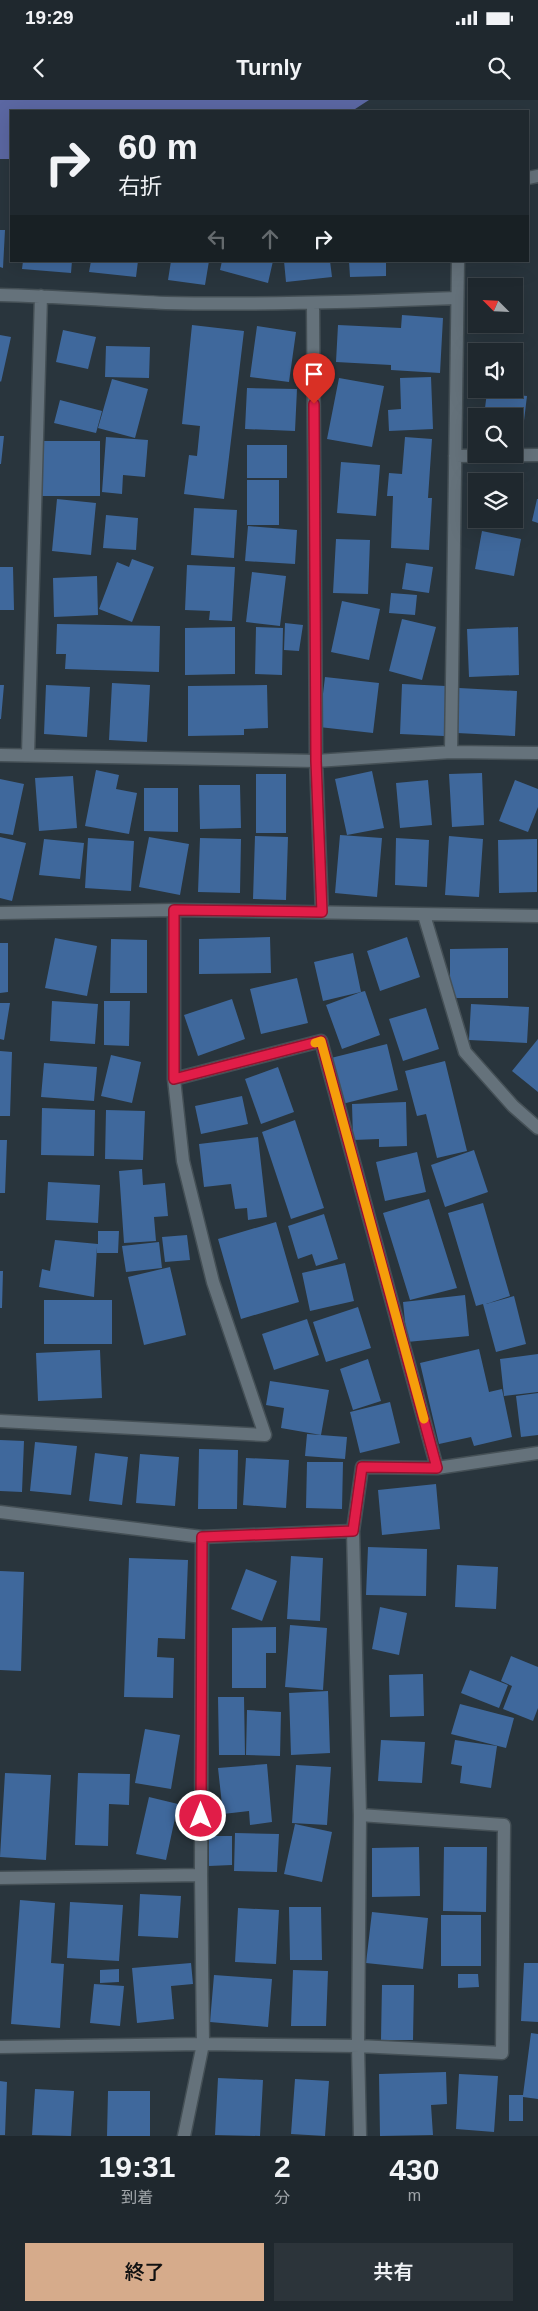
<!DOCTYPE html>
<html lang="ja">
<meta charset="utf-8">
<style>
:root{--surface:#1f282e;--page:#2c343a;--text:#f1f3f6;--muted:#a1a6aa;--line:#3c444a;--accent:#d6ab8b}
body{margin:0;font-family:Helvetica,"Noto Sans JP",sans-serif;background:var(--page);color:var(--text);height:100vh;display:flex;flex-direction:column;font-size:19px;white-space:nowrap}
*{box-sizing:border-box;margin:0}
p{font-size:16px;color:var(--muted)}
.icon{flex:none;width:28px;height:28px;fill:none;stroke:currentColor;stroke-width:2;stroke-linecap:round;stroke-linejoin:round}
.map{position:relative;height:2036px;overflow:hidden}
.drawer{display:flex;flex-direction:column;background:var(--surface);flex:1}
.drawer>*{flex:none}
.banner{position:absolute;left:10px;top:10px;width:519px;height:152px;border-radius:0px;box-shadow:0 5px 20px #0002,0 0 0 1px var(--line);background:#1f282e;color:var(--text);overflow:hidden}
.needle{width:32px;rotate:294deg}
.tools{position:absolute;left:468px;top:178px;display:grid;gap:10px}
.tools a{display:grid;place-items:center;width:55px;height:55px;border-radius:0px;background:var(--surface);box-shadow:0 5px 20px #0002,0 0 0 1px var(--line);font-size:25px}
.pin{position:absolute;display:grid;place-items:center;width:42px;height:42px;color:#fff;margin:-51px -21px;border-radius:50% 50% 50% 0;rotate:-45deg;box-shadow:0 0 5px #0007}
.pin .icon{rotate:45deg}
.me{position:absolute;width:55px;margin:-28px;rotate:0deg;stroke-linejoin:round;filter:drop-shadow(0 0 4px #0008)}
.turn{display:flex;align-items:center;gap:18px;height:105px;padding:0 25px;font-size:22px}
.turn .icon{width:65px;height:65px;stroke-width:2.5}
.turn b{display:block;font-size:35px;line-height:42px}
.lanes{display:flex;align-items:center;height:48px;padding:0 25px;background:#0003;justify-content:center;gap:25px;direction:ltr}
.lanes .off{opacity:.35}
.eta{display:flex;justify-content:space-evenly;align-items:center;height:85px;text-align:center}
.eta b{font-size:30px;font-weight:600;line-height:35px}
.button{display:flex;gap:10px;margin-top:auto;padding:10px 25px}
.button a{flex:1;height:58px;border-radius:0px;background:var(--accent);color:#111;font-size:20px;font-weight:600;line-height:58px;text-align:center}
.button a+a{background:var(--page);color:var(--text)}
.status{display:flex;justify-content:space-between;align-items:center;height:35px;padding:0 25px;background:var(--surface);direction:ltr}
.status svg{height:14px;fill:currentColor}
header{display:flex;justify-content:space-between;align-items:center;height:65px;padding:0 25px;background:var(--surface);font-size:22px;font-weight:600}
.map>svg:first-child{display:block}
.forest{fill:#5b67a2}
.building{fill:#3f689c}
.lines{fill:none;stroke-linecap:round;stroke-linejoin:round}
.minor-casing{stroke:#455056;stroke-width:15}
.minor{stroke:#65727b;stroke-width:12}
.route-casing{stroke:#92132f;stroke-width:12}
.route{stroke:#e11d48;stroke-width:9}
.slow{stroke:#f59e0b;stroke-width:9}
</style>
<div class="status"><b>19:29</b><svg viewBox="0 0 49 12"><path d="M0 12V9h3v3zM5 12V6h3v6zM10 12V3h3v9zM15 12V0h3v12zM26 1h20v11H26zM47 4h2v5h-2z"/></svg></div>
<header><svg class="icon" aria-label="back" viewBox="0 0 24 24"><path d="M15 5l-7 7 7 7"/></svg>Turnly<svg class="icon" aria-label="search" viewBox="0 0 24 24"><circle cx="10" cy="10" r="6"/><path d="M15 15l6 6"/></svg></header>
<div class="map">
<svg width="538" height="2036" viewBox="0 0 538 2036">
<rect width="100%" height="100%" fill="#29353d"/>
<!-- forest -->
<path class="forest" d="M0,0H369L352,11H11V59H0Z"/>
<!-- building -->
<path class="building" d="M0,130H5L3,168L0,167Z
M23,161H72L71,173L22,169Z
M91,161H138L136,177L89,172Z
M171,161H209L205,185L168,180Z
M222,161H273L268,183L220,170Z
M284,161H330L332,177L286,182Z
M349,161H386V176L350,177Z
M402,215L443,218L440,273L391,270V265L336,262L338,225L401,228Z
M192,225L244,231L224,399L184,394L189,355L197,356L200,326L182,324Z
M257,226L296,232L289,282L250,277Z
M63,230L96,237L88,269L56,262Z
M0,235L11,237L1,282L0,281Z
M106,246L150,247L149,278L105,277Z
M431,277L433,329L389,331L388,310L401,309L400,278Z
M339,278L384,286L372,347L327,339Z
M112,279L148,289L135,338L98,328Z
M247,288L297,289L295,331L245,329Z
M487,292L527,296L522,337L514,336V316H484Z
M60,300L102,311L96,333L54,323Z
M0,336H4L1,364H0Z
M106,337L148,340L145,377L123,375L122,394L102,392Z
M405,337L432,339L428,398H432L429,450L391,448L393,396H387L389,373L402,374Z
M42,341H100V396H42Z
M247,345H287V378H247Z
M341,362L380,365L376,416L337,413Z
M247,380H279V425H247Z
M57,399L96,403L91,455L52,451Z
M537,399H538V423L532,421Z
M194,408L237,410L234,458L191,455Z
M106,415L138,418L136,450L103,448Z
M482,419H508L506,425Z
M248,426L297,430L295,464L245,461Z
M482,431L521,439L514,476L475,469Z
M336,439L370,440L368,494L333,493Z
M132,459L154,467L132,522L99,509L117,462L129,467Z
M406,463L433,467L429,493L402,489Z
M187,465L235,467L232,521L209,520L210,511L185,510Z
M0,467H13L14,510H0Z
M252,472L286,476L280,526L246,522Z
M97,476L98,515L54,517L53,478Z
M391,493L417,495L415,515L389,513Z
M342,501L380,509L369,560L331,552Z
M402,519L436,527L422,580L389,571Z
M285,523L303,525L299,551L284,550Z
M57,524L160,526L159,572L65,569L66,554H56Z
M235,527V574L185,575V528Z
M256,527L283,528L282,575L255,574Z
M518,527L519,575L469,577L467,529Z
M325,577L379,583L373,633L319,627Z
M112,583L150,585L147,642L109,640Z
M402,584L446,586L444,636L400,634Z
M0,585H4L1,619H0Z
M46,585L90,587L87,637L44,634Z
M267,585L268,628L244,629V635L188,636V586Z
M459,588L517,591L515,636L457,633Z
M96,670L119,675L116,689L137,693L129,734L85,726Z
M372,671L384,728L347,735L335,679Z
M482,673L484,725L452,727L449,674Z
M256,674H286V733H256Z
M73,676L77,728L39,731L35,678Z
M0,679L24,684L13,735L0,733Z
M428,680L432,725L400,728L396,683Z
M515,680L538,689V707L528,732L499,721Z
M199,685H240L241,728L200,729Z
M144,688H178V732L144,731Z
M340,735L382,738L377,797L335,793Z
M255,736L288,737L286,800L253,799Z
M449,736L483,739L479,797L445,795Z
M0,737L26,743L12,801L0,798Z
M149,737L189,744L180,795L139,787Z
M88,738L134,741L131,791L85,788Z
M200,738L241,739L240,793L198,792Z
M396,738L429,740L427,787L395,785Z
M44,739L84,743L80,779L39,775Z
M537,739V792L499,793L498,740Z
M270,837L271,873L199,874V839Z
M407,837L420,877L380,891L367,851Z
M55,838L97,846L87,896L45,888Z
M111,839L147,840V893H110Z
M0,843H8V892L0,893Z
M508,848V898H450V849Z
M353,853L361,892L365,891L380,935L342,949L326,905L361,892L323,901L314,862Z
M297,878L308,923L261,934L250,889Z
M232,899L245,939L198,956L184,915Z
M52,901L98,904L95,944L50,941Z
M104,901H130L129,946L104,945Z
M0,903H10L4,940L0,939Z
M471,904L529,907L527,943L469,940Z
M426,908L439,949L403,961L389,919Z
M538,939V992L512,971Z
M387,944L398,990L342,1004L331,958Z
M0,951L12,952L10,1016H0Z
M111,955L141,962L132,1003L101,996Z
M445,961L467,1051L437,1058L426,1014L417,1016L405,971Z
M44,963L97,967L94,1001L41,997Z
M278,967L294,1012L261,1024L245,979Z
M242,996L248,1024L201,1034L195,1006Z
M406,1002L407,1046L379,1047V1039L353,1040L352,1004Z
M42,1008L95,1010L94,1056L41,1055Z
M106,1010L145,1011L143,1060L105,1059Z
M295,1020L324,1108L291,1119L262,1032Z
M258,1037L267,1117L248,1120L247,1108L235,1109L231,1084L204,1087L199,1044Z
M0,1040H7L5,1093H0Z
M474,1050L488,1092L445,1107L431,1065Z
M417,1052L426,1092L385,1101L376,1062Z
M142,1069L143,1085L165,1083L168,1116L154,1117L156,1141L124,1143L119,1071Z
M48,1082L100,1085L98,1123L46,1120Z
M429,1099L457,1188L410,1200L383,1113Z
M483,1103L510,1196L486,1204L514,1196L526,1244L496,1252L483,1204L476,1206L448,1113Z
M324,1114L338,1159L316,1166L312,1154L298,1159L288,1126Z
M276,1122L299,1202L241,1219L218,1139Z
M98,1131H119L118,1153H97V1147L94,1197L39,1187L42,1169L50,1171L55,1140L98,1144Z
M187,1135L190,1160L165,1162L162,1137Z
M159,1142L162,1168L126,1172L122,1146Z
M345,1163L354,1201L310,1211L302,1173Z
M170,1167L186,1235L144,1245L128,1177Z
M0,1171H3L2,1208H0Z
M465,1195L469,1236L407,1242L403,1202Z
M44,1200H112V1244H44Z
M358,1207L371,1248L326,1262L313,1222Z
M307,1219L319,1255L274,1270L262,1234Z
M479,1249L489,1292L502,1289L512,1337L474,1346L471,1337L439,1344L420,1263Z
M100,1250L102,1298L38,1301L36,1253Z
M538,1254V1292L504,1296L500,1259Z
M368,1259L381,1301L353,1310L340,1269Z
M270,1281L329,1290L321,1335L281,1328L284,1308L266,1305Z
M538,1293V1335L521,1337L516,1296Z
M390,1302L400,1343L360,1353L350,1312Z
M307,1334L347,1337L345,1359L305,1356Z
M0,1340L24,1341L22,1392L0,1391Z
M35,1342L77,1346L71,1395L30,1391Z
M199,1349L238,1350L237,1409H198Z
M95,1353L128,1357L122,1405L89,1401Z
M140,1354L179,1357L175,1406L136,1403Z
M246,1358L289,1360L286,1408L243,1405Z
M307,1362H343L342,1409L306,1408Z
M436,1384L440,1429L382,1435L378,1390Z
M368,1447L427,1449L426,1496L366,1495Z
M291,1456L323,1458L320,1521L287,1519Z
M129,1458L188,1460L185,1539L158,1538L157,1557L174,1558L173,1598L124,1597Z
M457,1465L498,1467L496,1509L455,1507Z
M246,1469L277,1481L262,1521L231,1509Z
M0,1471L24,1472L21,1571L0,1570Z
M380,1507L407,1513L399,1555L372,1549Z
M290,1525L327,1528L323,1590L285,1587Z
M276,1527V1553H266V1588H232V1528Z
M511,1556L538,1567V1608L533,1621L503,1609L512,1586L501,1581Z
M470,1570L508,1585L499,1608L461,1593Z
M423,1574L424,1616L390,1617L389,1575Z
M328,1591L330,1653L291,1655L289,1593Z
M218,1597H244L245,1655H219Z
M460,1604L514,1618L506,1648L451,1634Z
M247,1610L281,1612L280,1656L246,1655Z
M145,1629L180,1635L171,1689L135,1683Z
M381,1640L425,1642L422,1683L378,1681Z
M455,1640L497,1646L491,1688L460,1683L462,1666L451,1664Z
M267,1664L272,1722L250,1725L249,1711L223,1714L218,1668Z
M296,1665L331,1667L327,1725L292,1723Z
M5,1673L51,1675L46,1760L0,1757Z
M78,1673L130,1674L129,1705L109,1704L108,1746L75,1745Z
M149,1697L178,1704L166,1760L136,1754Z
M295,1724L332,1732L322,1782L284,1774Z
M235,1733L279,1734L277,1772L234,1771Z
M209,1736H232V1765L209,1766Z
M419,1747L420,1796L372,1797V1748Z
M444,1747H487L486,1812L443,1811Z
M140,1794L181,1796L178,1838L138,1836Z
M20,1800L55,1803L51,1863L64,1864L60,1928L11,1924Z
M70,1802L123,1805L119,1861L67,1858Z
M289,1807H321L322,1860H290Z
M238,1808L279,1810L276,1864L235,1862Z
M372,1812L428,1818L423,1869L366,1863Z
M441,1815H481V1866H441Z
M191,1863L193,1884L171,1886L174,1919L137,1923L132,1868Z
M524,1863H538V1922L521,1921Z
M119,1869V1882L100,1883V1870Z
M293,1870L328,1871L326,1926H291Z
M458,1874H478L479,1887L458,1888Z
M214,1875L272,1879L268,1927L210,1922Z
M94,1884L124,1886L120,1926L90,1923Z
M382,1885H414L413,1940H381Z
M531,1933L538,1934V1999L523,1997V2021H509V1995H523Z
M446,1972L447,2004L431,2005L433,2035L380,2036L379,1974Z
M459,1974L498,1976L494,2032L456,2029Z
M218,1978L263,1980L260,2036L215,2035Z
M295,1979L329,1981L325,2036L291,2034Z
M0,1981L7,1982L5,2035H0Z
M35,1989L74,1991L71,2036L32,2035Z
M108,1991H150V2036H107Z"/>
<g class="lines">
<!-- minor casing -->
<g class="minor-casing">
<path id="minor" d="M528,78L538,76
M0,195C56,196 111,201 166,203C263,205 360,202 457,198
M313,204L316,661L322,812
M455,356L538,355
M451,652L458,161
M0,655L316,661L451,652L538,653
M28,655L41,196
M0,813L174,810L538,816
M424,815L465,952L513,1006L538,1028
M174,979L321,941L437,1368
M0,1321L265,1335L213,1182L183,1061L174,979V810
M0,1412L202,1437L353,1431
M0,1778L201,1775
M0,1947L203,1944L358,1946L502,1953L504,1725L360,1715
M184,2036L203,1944L201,1775L202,1437
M360,2036L358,1946L360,1715L353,1431L362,1367L437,1368L538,1353"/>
</g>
<!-- minor -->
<use href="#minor" class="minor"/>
</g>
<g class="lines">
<!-- route casing -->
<g class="route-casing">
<path id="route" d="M201,1716L202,1437L353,1431L362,1367L437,1368L321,941L174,979V810L322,812L316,661L314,304"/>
</g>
<!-- route -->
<use href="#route" class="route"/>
<!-- slow -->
<path class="slow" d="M315,943L321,941L424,1319"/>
</g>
</svg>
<div class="tools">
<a><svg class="needle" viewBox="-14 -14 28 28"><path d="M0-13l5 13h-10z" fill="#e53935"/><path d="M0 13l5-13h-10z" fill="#a1a6aa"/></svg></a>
<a><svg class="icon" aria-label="sound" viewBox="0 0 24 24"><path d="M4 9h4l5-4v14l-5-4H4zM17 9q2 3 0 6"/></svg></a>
<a><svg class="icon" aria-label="search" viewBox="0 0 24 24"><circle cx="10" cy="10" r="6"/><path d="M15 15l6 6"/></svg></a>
<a><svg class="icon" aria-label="layers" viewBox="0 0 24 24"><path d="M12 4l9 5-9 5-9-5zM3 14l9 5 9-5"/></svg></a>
</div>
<div class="pin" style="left:314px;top:304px;background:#d93025"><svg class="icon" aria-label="arrive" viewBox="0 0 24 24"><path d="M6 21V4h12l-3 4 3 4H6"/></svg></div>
<svg class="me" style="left:201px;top:1716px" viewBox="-20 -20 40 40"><circle r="17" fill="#e11d48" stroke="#fff" stroke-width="3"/><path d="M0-11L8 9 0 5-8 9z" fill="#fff"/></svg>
<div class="banner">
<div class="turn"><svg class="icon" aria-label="right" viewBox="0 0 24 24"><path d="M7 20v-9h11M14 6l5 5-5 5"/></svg><div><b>60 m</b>右折</div></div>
<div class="lanes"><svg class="icon off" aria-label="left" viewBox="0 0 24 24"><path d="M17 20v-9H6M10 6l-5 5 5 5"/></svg><svg class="icon off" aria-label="ahead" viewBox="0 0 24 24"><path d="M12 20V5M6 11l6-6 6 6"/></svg><svg class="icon" aria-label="right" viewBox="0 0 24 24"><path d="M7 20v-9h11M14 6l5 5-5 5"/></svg></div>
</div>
</div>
<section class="drawer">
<div class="eta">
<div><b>19:31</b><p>到着</p></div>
<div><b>2</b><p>分</p></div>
<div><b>430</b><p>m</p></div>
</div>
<div class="button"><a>終了</a><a>共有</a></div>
</section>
